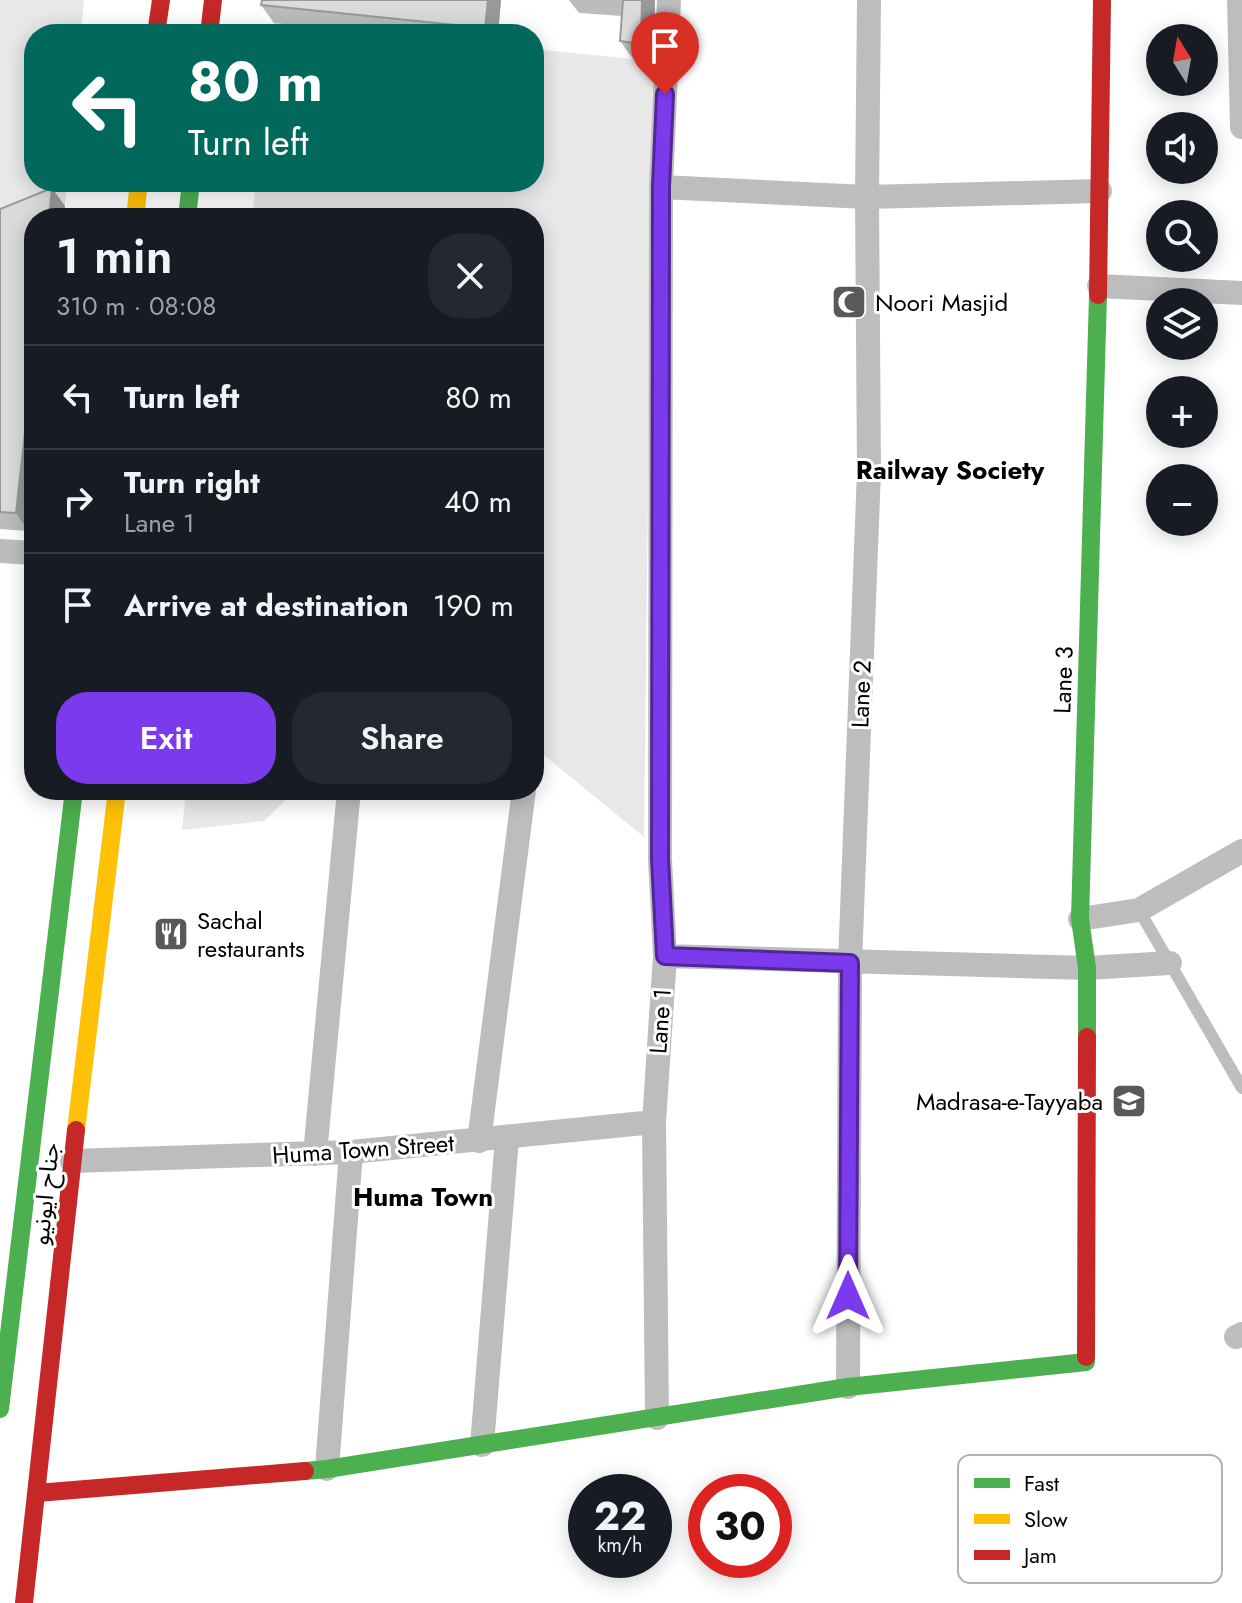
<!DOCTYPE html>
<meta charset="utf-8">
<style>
:root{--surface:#171b24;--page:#242831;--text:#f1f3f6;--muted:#9ea1a6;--line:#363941;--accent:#7c3aed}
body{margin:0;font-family:Jost,"Noto Sans Arabic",sans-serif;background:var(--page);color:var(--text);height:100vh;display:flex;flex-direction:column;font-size:30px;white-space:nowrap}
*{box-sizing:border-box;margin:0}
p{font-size:26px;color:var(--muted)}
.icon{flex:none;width:44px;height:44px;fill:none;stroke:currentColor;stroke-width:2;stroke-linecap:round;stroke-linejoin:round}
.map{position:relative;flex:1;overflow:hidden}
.panel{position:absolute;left:24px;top:208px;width:520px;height:592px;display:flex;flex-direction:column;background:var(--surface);border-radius:32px;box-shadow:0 4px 20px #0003}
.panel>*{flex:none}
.guide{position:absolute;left:24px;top:24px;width:520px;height:168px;border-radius:32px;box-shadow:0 4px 20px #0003;background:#00695c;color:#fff;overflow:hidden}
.needle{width:52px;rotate:349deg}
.tools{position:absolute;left:1146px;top:24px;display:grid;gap:16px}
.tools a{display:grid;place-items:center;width:72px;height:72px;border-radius:50%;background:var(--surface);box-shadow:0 4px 20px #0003;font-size:40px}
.speed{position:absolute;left:568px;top:1474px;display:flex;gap:16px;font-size:40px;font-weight:700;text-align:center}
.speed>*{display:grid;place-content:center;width:104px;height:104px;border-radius:50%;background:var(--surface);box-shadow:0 4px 20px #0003;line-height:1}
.speed small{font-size:20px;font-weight:400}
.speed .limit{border:12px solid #d22;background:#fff;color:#111}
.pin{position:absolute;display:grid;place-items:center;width:68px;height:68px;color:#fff;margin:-82px -34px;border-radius:50% 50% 50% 0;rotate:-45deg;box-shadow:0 0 8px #0007}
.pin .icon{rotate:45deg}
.me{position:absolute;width:88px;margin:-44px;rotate:0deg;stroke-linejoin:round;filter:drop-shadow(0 0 6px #0008)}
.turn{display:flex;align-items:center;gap:28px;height:168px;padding:0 32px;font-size:36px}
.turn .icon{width:104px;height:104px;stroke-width:2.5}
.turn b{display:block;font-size:56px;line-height:68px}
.round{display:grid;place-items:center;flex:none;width:84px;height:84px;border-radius:32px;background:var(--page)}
.summary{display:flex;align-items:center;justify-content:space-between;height:136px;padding:0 32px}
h1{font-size:48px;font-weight:600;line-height:60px}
.action{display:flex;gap:16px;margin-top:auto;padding:16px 32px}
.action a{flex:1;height:92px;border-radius:32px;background:var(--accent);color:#fff;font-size:32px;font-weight:600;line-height:92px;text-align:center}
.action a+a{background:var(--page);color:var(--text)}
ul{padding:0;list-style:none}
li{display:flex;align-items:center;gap:24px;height:104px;padding:0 32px;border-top:2px solid var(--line)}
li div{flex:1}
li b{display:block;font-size:30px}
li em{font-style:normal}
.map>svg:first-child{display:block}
.green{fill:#e8e8e8}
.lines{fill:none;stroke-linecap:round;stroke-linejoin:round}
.lane{stroke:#bdbdbd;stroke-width:12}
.street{stroke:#bdbdbd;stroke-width:24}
.fast{stroke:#4caf50;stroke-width:18}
.slow{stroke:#ffc107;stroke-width:18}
.jam{stroke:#c62828;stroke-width:18}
.wall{fill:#bcbcbc}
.shaded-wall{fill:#999}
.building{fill:#dbdbdb;stroke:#999;stroke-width:2}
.route-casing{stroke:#51269a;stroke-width:20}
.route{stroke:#7c3aed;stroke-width:14}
.labels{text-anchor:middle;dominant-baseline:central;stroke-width:6;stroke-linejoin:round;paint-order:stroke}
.poi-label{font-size:24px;fill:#000;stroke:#fff;text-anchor:start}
.street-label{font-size:24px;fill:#000;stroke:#fff}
.neighbourhood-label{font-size:26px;font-weight:bold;fill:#000;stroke:#fff}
.key{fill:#fff;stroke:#b2b2b2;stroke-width:2}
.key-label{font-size:22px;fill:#000}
</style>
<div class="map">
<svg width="1242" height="1603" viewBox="0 0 1242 1603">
<rect width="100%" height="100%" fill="#fff"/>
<!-- green -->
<path class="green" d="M0,0H84L81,34H34V182H67L65,206L0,231Z
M274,23L382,34H273Z
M534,49L653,61L644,837L534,747V218H252L256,182H534Z
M186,790H296L264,821L182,830Z"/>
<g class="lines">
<!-- lane -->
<path class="lane" d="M1139,910L1242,1088"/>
<!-- street -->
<path class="street" d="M1239,0L1242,127
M661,187L867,197L1100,191
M1099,286L1242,293
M0,551L34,553
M1080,919L1139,910L1242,851
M665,956L1087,968L1170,963
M479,1141L524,790
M315,1154L349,790
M72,1161L351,1152L654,1122
M1236,1337L1242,1334
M848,1387L850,963L869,471L867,197L869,0
M657,1418L654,1122L665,956L660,859L661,187L669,0
M482,1445L507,1138
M327,1469L351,1152"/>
<!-- fast -->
<path class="fast" d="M187,218L191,182
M1087,1037V968L1080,919L1098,295
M0,1409L74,790
M305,1471L327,1469L848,1387L1086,1362V1357"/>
<!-- slow -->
<path class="slow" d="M135,218L139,182
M76,1130L117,790"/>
<!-- jam -->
<path class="jam" d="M156,34L161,0
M209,34L213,0
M1098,295L1102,0
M1086,1357L1087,1037
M37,1493L305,1471
M24,1603L76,1130"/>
</g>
<!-- wall -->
<path class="wall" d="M501,0L498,34H382L274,23L261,5Z
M569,0H655L653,61L633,59L620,41L622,16L579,13Z
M65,206L63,218H34L28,531L0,529V209Z"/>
<!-- shaded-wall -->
<path class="shaded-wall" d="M488,0H501L498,34H489L485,28Z
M642,0H655L653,61L641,44Z
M52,188L65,206L63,218H49Z
M34,352V479L28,531L16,513Z"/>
<!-- building -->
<path class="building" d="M262,0H488L485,28L261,5Z
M623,0H642L641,44L620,41Z
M52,188L49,218H34V352L16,513L0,512V209Z"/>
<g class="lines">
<!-- route casing -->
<g class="route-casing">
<path id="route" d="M665,94L661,187L660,859L665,956L850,963L848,1296"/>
</g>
<!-- route -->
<use href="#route" class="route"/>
</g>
<!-- icons -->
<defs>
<g id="mosque-square" transform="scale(1.8)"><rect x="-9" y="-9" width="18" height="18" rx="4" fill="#595959" stroke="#fff"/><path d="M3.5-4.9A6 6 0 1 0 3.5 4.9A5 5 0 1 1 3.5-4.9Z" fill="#fff"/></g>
<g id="restaurant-square" transform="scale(1.8)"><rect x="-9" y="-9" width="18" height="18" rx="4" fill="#595959" stroke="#fff"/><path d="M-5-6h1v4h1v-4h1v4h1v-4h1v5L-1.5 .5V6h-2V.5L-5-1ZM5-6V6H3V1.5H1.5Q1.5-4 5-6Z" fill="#fff"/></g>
<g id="university-square" transform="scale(1.8)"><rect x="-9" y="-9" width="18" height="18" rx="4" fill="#595959" stroke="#fff"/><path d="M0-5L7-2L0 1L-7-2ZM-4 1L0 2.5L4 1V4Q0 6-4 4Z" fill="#fff"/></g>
</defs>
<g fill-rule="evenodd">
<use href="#mosque-square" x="849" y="302"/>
<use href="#restaurant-square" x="171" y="934"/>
<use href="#university-square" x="1129" y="1101"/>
</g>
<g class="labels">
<!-- poi labels -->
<g class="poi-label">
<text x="875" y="302">Noori Masjid</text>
<text x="197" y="920">Sachal<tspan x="197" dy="28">restaurants</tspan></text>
<text x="1103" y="1101" text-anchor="end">Madrasa-e-Tayyaba</text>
</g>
<!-- street labels -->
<g class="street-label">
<text transform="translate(1063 680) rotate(-88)">Lane 3</text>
<text transform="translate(861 694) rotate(-88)">Lane 2</text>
<text transform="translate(660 1021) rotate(-86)">Lane 1</text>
<text transform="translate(363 1149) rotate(-4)">Huma Town Street</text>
<text transform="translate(45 1194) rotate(-84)">جناح ایونیو</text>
</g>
<!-- neighbourhood labels -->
<g class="neighbourhood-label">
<text x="950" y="470">Railway Society</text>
<text x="423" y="1197">Huma Town</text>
</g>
</g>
<!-- legend -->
<rect x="958" y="1455" width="264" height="128" rx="12" class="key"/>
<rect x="974" y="1478" width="36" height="10" fill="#4caf50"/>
<rect x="974" y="1514" width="36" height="10" fill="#ffc107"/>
<rect x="974" y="1550" width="36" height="10" fill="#c62828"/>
<g class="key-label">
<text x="1024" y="1491">Fast</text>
<text x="1024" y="1527">Slow</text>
<text x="1024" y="1563">Jam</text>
</g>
</svg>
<div class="tools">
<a><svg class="needle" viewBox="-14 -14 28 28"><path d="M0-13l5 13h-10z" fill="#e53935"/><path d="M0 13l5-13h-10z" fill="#9ea1a6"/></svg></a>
<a><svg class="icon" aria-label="sound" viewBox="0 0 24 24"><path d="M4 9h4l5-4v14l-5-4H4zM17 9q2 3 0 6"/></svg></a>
<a><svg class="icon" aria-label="search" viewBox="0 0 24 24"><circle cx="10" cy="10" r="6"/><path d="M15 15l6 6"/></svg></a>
<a><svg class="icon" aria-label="layers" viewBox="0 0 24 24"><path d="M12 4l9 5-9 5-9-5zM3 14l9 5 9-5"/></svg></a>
<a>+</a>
<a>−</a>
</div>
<div class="speed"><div>22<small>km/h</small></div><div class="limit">30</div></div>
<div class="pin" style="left:665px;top:94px;background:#d93025"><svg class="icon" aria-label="arrive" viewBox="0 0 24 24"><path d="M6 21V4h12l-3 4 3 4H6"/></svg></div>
<svg class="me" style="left:848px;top:1296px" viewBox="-20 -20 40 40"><path d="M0-17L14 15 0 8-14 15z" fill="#7c3aed" stroke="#fff" stroke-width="4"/></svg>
<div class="guide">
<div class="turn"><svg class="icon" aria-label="left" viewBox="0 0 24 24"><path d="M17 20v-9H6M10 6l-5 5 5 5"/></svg><div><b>80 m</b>Turn left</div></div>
</div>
<section class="panel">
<div class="summary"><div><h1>1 min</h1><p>310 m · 08:08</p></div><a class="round"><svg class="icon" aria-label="close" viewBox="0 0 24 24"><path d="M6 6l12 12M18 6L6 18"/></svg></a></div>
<ul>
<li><svg class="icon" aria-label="left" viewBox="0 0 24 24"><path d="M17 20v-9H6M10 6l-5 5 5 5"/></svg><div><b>Turn left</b></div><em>80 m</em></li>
<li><svg class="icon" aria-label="right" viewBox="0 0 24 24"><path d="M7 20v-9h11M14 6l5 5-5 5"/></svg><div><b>Turn right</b><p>Lane 1</p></div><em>40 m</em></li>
<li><svg class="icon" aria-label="arrive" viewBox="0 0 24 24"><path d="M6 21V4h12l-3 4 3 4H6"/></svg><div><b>Arrive at destination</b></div><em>190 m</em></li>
</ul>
<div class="action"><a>Exit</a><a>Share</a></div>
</section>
</div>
